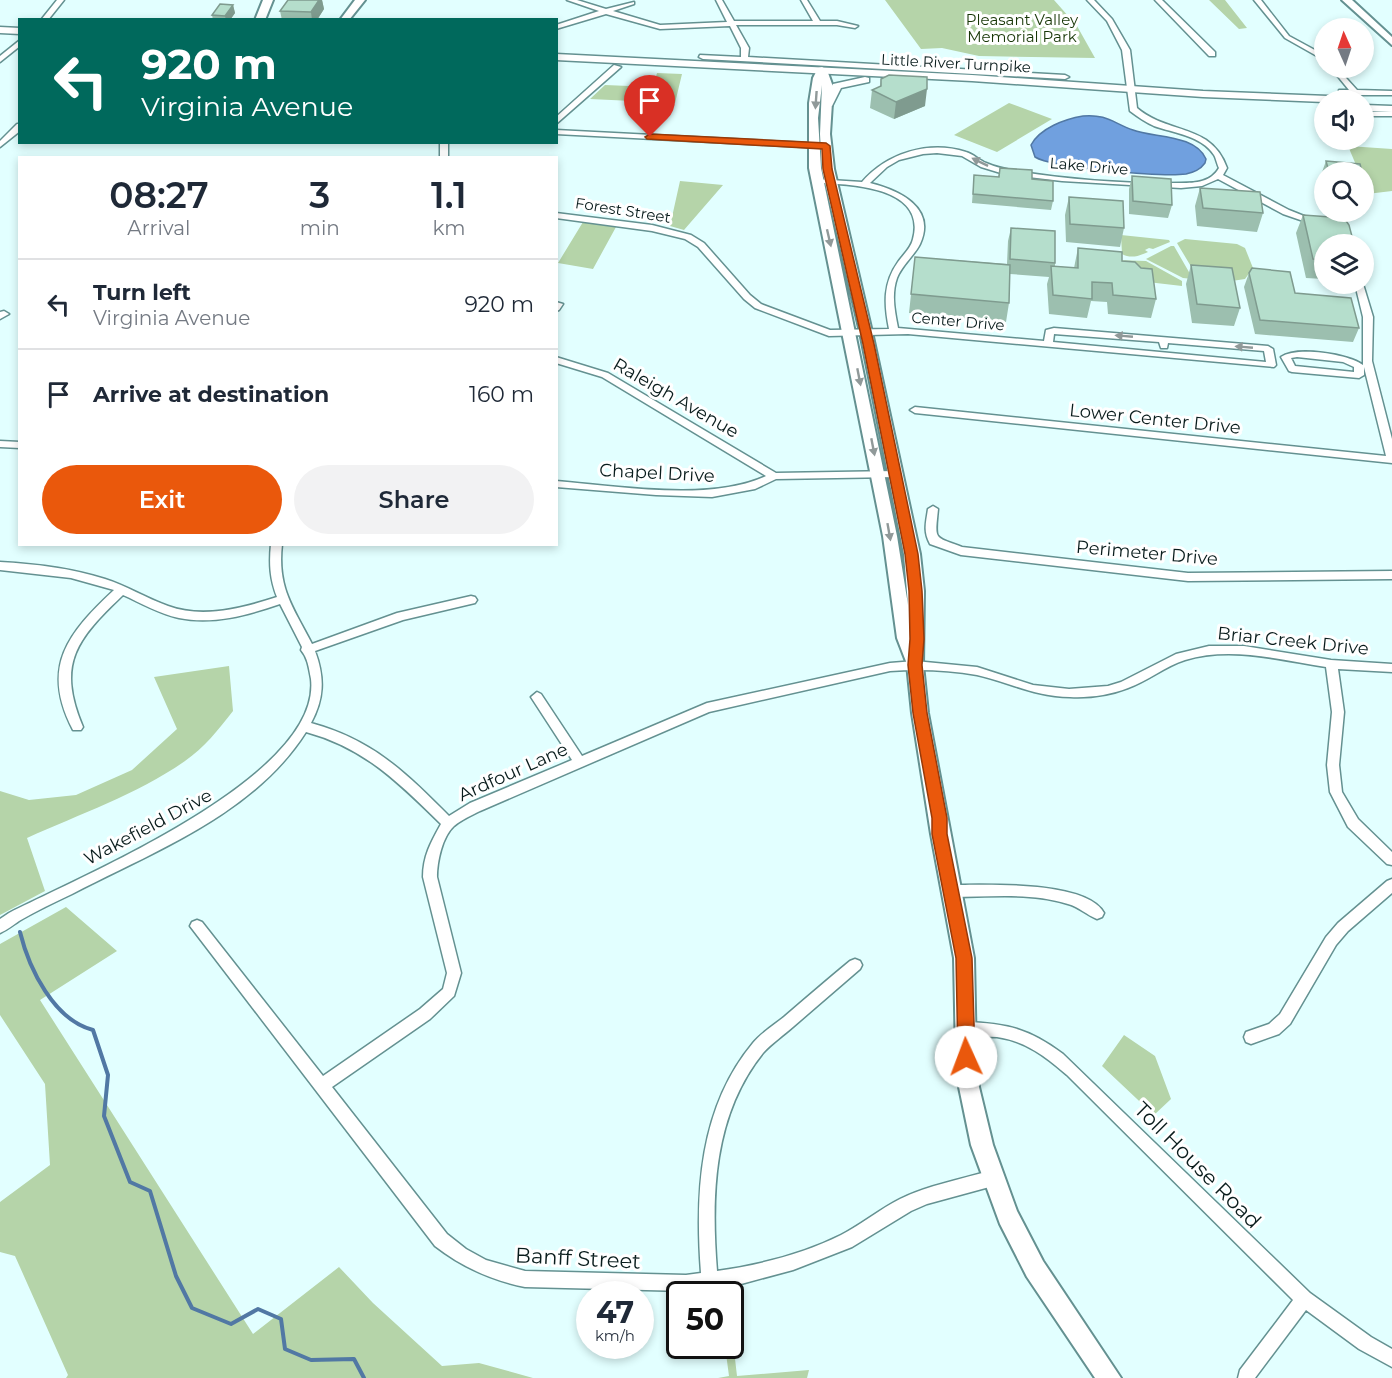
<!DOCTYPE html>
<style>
:root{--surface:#fff;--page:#f2f2f3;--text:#1f2937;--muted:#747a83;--line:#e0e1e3;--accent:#ea580c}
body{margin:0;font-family:Montserrat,sans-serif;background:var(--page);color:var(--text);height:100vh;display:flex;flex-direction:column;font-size:22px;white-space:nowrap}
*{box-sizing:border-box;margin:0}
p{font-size:20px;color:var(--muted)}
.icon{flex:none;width:33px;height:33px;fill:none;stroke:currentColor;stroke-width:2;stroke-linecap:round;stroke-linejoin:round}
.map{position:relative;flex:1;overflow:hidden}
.sheet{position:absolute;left:18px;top:156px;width:540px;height:390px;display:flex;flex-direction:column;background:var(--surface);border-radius:0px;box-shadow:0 3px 9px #0003}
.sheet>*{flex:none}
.top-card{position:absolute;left:18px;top:18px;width:540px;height:126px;border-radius:0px;box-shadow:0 3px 9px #0003;background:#00695c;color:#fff;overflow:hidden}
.needle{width:39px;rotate:357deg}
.buttons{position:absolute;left:1314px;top:18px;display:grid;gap:12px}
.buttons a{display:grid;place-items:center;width:60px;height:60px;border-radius:50%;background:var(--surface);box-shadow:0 3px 9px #0003;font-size:30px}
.speed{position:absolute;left:576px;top:1281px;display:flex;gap:12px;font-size:30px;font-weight:700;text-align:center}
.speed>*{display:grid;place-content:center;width:78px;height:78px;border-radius:50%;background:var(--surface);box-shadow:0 3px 9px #0003;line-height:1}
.speed small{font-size:15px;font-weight:400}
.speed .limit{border:3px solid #111;border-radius:9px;background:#fff;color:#111}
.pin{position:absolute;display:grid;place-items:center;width:51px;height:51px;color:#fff;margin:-62px -26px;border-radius:50% 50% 50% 0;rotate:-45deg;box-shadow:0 0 6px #0007}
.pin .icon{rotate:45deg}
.me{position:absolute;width:66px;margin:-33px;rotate:358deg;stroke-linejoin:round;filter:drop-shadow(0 0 4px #0008)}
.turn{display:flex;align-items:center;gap:21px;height:126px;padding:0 24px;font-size:27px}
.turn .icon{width:78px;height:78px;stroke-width:2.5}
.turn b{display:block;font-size:42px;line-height:51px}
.eta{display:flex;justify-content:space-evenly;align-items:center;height:102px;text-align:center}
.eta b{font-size:36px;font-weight:600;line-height:42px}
.button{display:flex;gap:12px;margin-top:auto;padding:12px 24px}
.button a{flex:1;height:69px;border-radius:36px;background:var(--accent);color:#fff;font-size:24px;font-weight:600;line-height:69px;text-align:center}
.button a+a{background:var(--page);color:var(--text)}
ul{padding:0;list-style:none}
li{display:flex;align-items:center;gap:18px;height:90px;padding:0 24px;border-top:2px solid var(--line)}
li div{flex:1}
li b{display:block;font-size:22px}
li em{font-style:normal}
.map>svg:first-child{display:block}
.green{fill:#b5d4a9}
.water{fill:#70a0df;stroke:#5178a4;stroke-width:1.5}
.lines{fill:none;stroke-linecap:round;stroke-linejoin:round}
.stream{stroke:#5178a4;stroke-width:4}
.street-casing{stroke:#649191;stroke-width:3}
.secondary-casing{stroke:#649191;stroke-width:4}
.primary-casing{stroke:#649191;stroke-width:3}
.street{fill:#fff;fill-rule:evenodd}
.secondary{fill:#fff;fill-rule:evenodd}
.primary{fill:#fff;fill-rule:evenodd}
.wall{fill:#9cbfaf}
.shaded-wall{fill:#7f9b8f}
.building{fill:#b5decc;stroke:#7f9b8f;stroke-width:1.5}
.oneway{fill:#909999}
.route{fill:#ea580c;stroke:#983908;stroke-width:1.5}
.labels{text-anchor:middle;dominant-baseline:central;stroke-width:6;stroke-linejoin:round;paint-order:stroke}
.far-park-label{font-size:15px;fill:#173606;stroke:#fff}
.far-street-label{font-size:15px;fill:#091c1c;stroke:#fff}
.street-label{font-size:18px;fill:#091c1c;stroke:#fff}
.near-street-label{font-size:21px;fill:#091c1c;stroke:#fff}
</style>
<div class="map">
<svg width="1392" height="1378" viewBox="0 0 1392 1378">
<rect width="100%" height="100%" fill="#e2ffff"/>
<!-- green -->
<path class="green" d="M885,0H1054L1077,26L1095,58L979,56L942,48L921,49Z
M1209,0H1225L1247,28L1239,29Z
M657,73L682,74L675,103L590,99L605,85L653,87Z
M1009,103L1052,119L997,152L954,135Z
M1348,146L1392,149V191L1367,194L1364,185V172H1359Z
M680,181L723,185L684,230L670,226Z
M583,222L616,227L593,269L558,263Z
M1121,235L1169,240L1170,242L1153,249L1149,248L1145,250L1148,252C1139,256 1131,259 1122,254Z
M1185,239L1237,244L1245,248L1253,268L1245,279L1225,282L1199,280L1177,243Z
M1171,246H1174L1193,279L1183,278L1146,259Z
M1117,260L1146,261L1182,281V286L1139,281Z
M229,666L233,711C219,729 204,748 185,761C138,794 80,814 27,838L45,891L0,915V791L29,800L76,795L132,770L177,729L154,677Z
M66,907L117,951L40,1000L253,1334L339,1267L373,1303L442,1366L479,1363L533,1378H66L68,1375L15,1256L0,1252V1202L50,1165L45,1084L0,1015V944Z
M1124,1035L1155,1056L1171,1099L1154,1115L1102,1066Z
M731,1324L737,1376L809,1370L807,1378H718L729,1376L725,1346H730Z"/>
<!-- water -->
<path class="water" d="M1083,116C1107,114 1113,123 1133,130C1154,138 1195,134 1206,159L1205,163C1200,170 1194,172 1186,174C1164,177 1052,168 1035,157L1031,145C1040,128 1065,119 1083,116Z"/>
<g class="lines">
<!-- stream -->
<path class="stream" d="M20,932C29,969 54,1020 93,1030L108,1075L104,1116L130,1182L150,1191L176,1276L192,1308L231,1324L258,1309L281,1319L285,1349L311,1360L354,1359L364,1378"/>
<!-- street casing -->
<g class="street-casing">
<path id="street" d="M57,0H64L48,20H41Z
M567,0H577L606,9L634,2V4L613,11L660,25L727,22L716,0H722L734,21H813L801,0H807L820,21H837L858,26L855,28L837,25H736L749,48L748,57L1065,75L1069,77L1065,79L703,59L699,57L700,55L741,57V48L730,26L660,29L606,14L556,29V25L599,11Z
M1087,0H1094L1112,19L1130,50L1137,108C1169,135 1211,123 1227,168L1223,175L1289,210L1319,222L1315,225L1283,214L1218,179L1202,186L1181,188L1062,181L1004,174L981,167L962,156L937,153L923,154L899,160L887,167L870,183C898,190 937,207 920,244C914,256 902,265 897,278C891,295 895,312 898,328L1044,341L1046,330L1054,328L1268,346L1273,349L1276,365L1274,367L908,334L829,336L755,308L744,299L698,247L685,239L652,231L556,218V213L652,225L691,235L704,243L750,295L761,304L830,330L889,329C884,304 883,283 898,262C903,255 911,248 913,239C927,187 851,184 817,183L813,181L814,179L862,182C887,153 929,140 966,152C973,154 979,160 986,163C997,168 1010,170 1021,172C1073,180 1129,184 1181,183C1196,183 1211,182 1219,168C1217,164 1216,158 1214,155C1202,136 1174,133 1154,126C1145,122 1138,117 1130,111L1122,50L1107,21ZM1054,334L1159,342L1161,348H1167L1168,343L1264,351L1266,362L1053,342Z
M1155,0H1162L1215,52V56H1209Z
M1254,0H1261L1289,36L1324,55V60L1285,38Z
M20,40V46L0,62V56Z
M614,65L621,67L556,124V117Z
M1331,68H1337L1357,90L1392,91V95H1360L1357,97L1353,94H1339V90H1349Z
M1369,112H1392V116H1369Z
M17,124H20V131L0,147V141Z
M556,130L826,144L830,146L826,148L556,134Z
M440,142H448V158H440Z
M1355,284H1363L1373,317L1372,361L1392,439V463L915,413L910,410L915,407L1386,456L1364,367V375L1359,378L1292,372L1289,371L1281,357C1297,346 1348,354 1363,365V317ZM1297,357L1343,362L1354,367V372L1295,366L1291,358Z
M556,302L563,304L559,310L556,311Z
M4,311L9,314L0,319V312Z
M556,357L608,373L776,473L896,471L901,474L896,477L776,479L755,489L712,497L656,495L556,487V481C618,486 710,502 766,476L602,377L556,363Z
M0,441L20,442V448L0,447Z
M933,506L938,509C935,541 933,536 962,547L1188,573L1392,571V579L1188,581L961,555L930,544C923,531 926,523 928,509Z
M271,544H282C277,588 293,607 312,644L397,613L471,596L475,597L477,600L475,603L403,620L315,651C325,678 324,699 311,723C373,740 405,772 449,816L470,803L572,760L531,697L537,692L541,694L582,756L707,703L890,663L915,661L977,667L1033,685L1069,689L1108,686L1121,682L1176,654L1209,646H1244L1331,660L1392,664V672L1338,669L1344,712L1339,765L1342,792L1358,819L1392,852V865L1387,864L1348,827L1330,792L1327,765L1332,712L1326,667C1280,660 1231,646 1185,660C1165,666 1148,681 1128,688C1110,695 1089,698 1070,697C1035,697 1009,682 977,675C949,670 918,669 890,671L709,712L480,811C472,815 461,820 454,826C442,837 437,862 437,877L461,973L454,996L430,1019L332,1087L447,1234L466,1249L486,1260L525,1271L686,1275L701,1273C695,1193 699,1108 753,1043C761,1033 774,1025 784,1017C806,998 828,979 850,961L855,959L860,961L862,965L860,969C838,988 816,1007 794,1026C784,1035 772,1043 763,1053C713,1115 711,1196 717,1271C759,1265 803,1254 841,1235C862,1224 880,1209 900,1199C929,1185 962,1179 993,1170L999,1173L1001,1178L999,1183L993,1186L927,1204L911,1211L852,1247L793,1270L741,1284L686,1291L525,1287C491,1280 462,1267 435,1246L190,926L192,922L197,920L202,922L323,1076L420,1009L443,989L447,973L423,877C423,856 431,842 441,824C399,783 365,748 306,732C254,814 155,851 72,894C55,902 36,911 19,921C13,925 7,930 0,933V919L9,913C81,876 322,777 311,679C309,669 308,658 301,650L302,647L280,604C248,615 213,625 179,618C159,614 141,603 123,595C77,639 56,663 83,727L81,730H73C40,667 68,633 114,590L71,578L0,570V562C35,564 71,568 105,579C127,586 146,598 168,606C203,619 243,608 277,597C270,579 269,564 271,544Z
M1392,879V893L1348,931L1336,945L1290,1024L1279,1034L1251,1044L1246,1042L1244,1037L1246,1032L1269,1024L1280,1014L1326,937L1338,923L1387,881Z
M951,885C984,885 1087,880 1104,913L1102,917L1097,919C1087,915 1079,907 1068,904C1031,892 989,897 951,897L946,895L944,891L946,887Z
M965,1022C1006,1023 1030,1029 1063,1054L1310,1293L1371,1337L1392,1349V1367L1359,1349L1306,1310L1255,1378H1238L1240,1370L1293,1300L1067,1075C1046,1057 1026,1041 997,1037C985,1036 971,1038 960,1034L958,1029L960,1024Z"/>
</g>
<!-- secondary casing -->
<g class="secondary-casing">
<path id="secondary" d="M263,0H273L265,20H255Z
M355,0H365L349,20H340Z
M1342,0H1352L1392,37V45Z
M822,67L827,70L833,87L830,134L834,169L872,332L920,554L924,591L923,665L928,713L974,958L976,1057L979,1087L993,1145L1017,1211L1043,1261L1121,1378H1095L1027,1277L1000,1224L971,1145L959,1087L956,1057L954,958L931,834L912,713L907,664L897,638L883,536L809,168V103L813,78L818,68ZM822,85L820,134L822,169L860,332L904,554L908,605L897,536L821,168L818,118Z"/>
</g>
<!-- primary casing -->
<g class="primary-casing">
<path id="primary" d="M0,27L20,28V34L0,33Z
M556,54L972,75L1203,91L1354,97L1360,100L1324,102L1203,97L972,81L556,60Z
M865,77L869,78V82L841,88L832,106H824L822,104L833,84Z
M1364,105L1392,106V112L1364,111Z"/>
</g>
<!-- street -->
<use href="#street" class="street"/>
<!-- secondary -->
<use href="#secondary" class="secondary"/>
<!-- primary -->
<use href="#primary" class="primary"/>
</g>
<!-- wall -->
<path class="wall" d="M288,0H322L324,9L317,20H282L280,11Z
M233,5L235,13L230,20H213L212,15Z
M881,79L925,106L894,119L870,108L872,90L880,87Z
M1326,161L1362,172H1324V189L1321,175Z
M1000,168L1032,179L1053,201L1051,210L972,203L974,175L998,177Z
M1132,176L1172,205L1168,218L1129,214V189Z
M1200,188L1263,213L1257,232L1197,226L1195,206Z
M1069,197L1124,228L1120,247L1066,242L1065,215Z
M1303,215L1324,244V279L1306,278L1296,233Z
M1011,228L1055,263V266L1074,268L1078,248L1122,261L1156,299L1151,318L1108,314L1107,302L1091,301L1087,318L1049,314L1047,284L1049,277L1010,274L1009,303L1006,322L909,313L915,257L1007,264L1008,241Z
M1191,265L1240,308L1234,326L1192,323L1186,284Z
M1249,273L1295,293L1359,328L1353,342L1255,334L1244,287Z"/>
<!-- shaded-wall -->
<path class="shaded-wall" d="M319,0H322L324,9L317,20H312L311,12Z
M233,5L235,13L230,20H226L225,16Z
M927,89L925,106L894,119L896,102Z"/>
<!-- building -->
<path class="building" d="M288,0H319L311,12L280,11Z
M220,4L233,5L225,16L212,15Z
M889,75L927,77V89L896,102L872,90L881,86V79Z
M1326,161L1360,164L1362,172H1329Z
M1000,168L1032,170V179L1053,181V201L973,194L974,175L999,177Z
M1132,176L1171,179L1172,205L1133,201Z
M1200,188L1260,192L1263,213L1203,208Z
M1069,197L1123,201L1124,228L1070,224Z
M1303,215L1344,218L1349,225L1354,244H1324V260L1313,259Z
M1011,228L1055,231V263L1010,259Z
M1078,248L1122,252V261L1135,262L1141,268L1152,269L1156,299L1113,295L1112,283L1092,282V299L1053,295L1051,266L1078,268Z
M915,257L1010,265L1009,303L911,294Z
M1191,265L1232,268L1240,308L1197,304Z
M1252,268L1290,272L1295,293L1351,298L1359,328L1260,320L1249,273Z"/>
<!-- one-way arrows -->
<defs><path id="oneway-solid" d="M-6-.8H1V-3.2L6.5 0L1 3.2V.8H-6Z" transform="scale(1.5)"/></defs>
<g class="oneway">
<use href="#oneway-solid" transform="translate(816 100) rotate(94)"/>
<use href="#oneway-solid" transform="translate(980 162) rotate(-154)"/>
<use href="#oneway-solid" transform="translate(829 238) rotate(77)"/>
<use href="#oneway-solid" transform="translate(1124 336) rotate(-175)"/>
<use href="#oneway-solid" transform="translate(1244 347) rotate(-175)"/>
<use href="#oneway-solid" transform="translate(859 377) rotate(79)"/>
<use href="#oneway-solid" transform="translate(873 447) rotate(79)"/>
<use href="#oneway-solid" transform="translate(889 532) rotate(80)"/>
</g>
<!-- route -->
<path class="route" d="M650,134L826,143L830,146L832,169L874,344L918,554L922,591L924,639L922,665L927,713L947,818V834L972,958L975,1057L972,1062L966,1064L960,1062L958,1057L956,958L932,834V818L913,713L908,665L910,639L909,591L905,554L863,344L823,169L822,149L647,139L645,137Z"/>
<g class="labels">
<!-- far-park labels -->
<g class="far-park-label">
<text x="1022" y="19">Pleasant Valley<tspan x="1022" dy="17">Memorial Park</tspan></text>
</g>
<!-- far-street labels -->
<g class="far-street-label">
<text transform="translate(956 63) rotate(3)">Little River Turnpike</text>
<text transform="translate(1089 166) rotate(5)">Lake Drive</text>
<text transform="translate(623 210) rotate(9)">Forest Street</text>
<text transform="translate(958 321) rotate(5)">Center Drive</text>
</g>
<!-- street labels -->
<g class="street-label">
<text transform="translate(676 398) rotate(30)">Raleigh Avenue</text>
<text transform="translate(1155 419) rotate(6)">Lower Center Drive</text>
<text transform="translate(657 473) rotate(3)">Chapel Drive</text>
<text transform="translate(1147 553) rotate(5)">Perimeter Drive</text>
<text transform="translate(1293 641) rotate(6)">Briar Creek Drive</text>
<text transform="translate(513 772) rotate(-24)">Ardfour Lane</text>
<text transform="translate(148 827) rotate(-28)">Wakefield Drive</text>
</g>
<!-- near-street labels -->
<g class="near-street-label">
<text transform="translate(1198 1165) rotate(45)">Toll House Road</text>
<text transform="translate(578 1258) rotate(3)">Banff Street</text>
</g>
</g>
</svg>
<div class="buttons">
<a><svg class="needle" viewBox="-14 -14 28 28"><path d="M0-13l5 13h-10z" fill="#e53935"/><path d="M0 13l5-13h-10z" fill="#747a83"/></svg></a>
<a><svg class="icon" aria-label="sound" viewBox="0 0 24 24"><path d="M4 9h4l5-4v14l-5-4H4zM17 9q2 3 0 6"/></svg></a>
<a><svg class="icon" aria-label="search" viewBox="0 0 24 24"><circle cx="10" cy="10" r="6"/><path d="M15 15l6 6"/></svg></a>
<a><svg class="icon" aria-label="layers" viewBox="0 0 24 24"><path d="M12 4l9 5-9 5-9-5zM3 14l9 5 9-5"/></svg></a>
</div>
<div class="speed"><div>47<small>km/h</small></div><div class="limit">50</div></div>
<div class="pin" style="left:650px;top:137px;background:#d93025"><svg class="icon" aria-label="arrive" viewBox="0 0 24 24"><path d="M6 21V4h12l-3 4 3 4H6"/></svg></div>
<svg class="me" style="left:966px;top:1057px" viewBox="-20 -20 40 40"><circle r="19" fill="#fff"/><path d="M0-13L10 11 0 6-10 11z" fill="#ea580c"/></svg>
<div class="top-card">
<div class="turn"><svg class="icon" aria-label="left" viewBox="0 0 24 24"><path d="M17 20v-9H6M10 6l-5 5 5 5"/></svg><div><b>920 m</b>Virginia Avenue</div></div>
</div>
<section class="sheet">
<div class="eta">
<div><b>08:27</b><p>Arrival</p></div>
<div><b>3</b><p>min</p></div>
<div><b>1.1</b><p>km</p></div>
</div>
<ul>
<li><svg class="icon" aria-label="left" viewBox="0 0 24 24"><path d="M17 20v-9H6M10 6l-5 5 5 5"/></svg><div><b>Turn left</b><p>Virginia Avenue</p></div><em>920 m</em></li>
<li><svg class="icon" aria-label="arrive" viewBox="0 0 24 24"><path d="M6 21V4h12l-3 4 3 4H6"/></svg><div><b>Arrive at destination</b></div><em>160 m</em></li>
</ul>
<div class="button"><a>Exit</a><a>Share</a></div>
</section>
</div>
